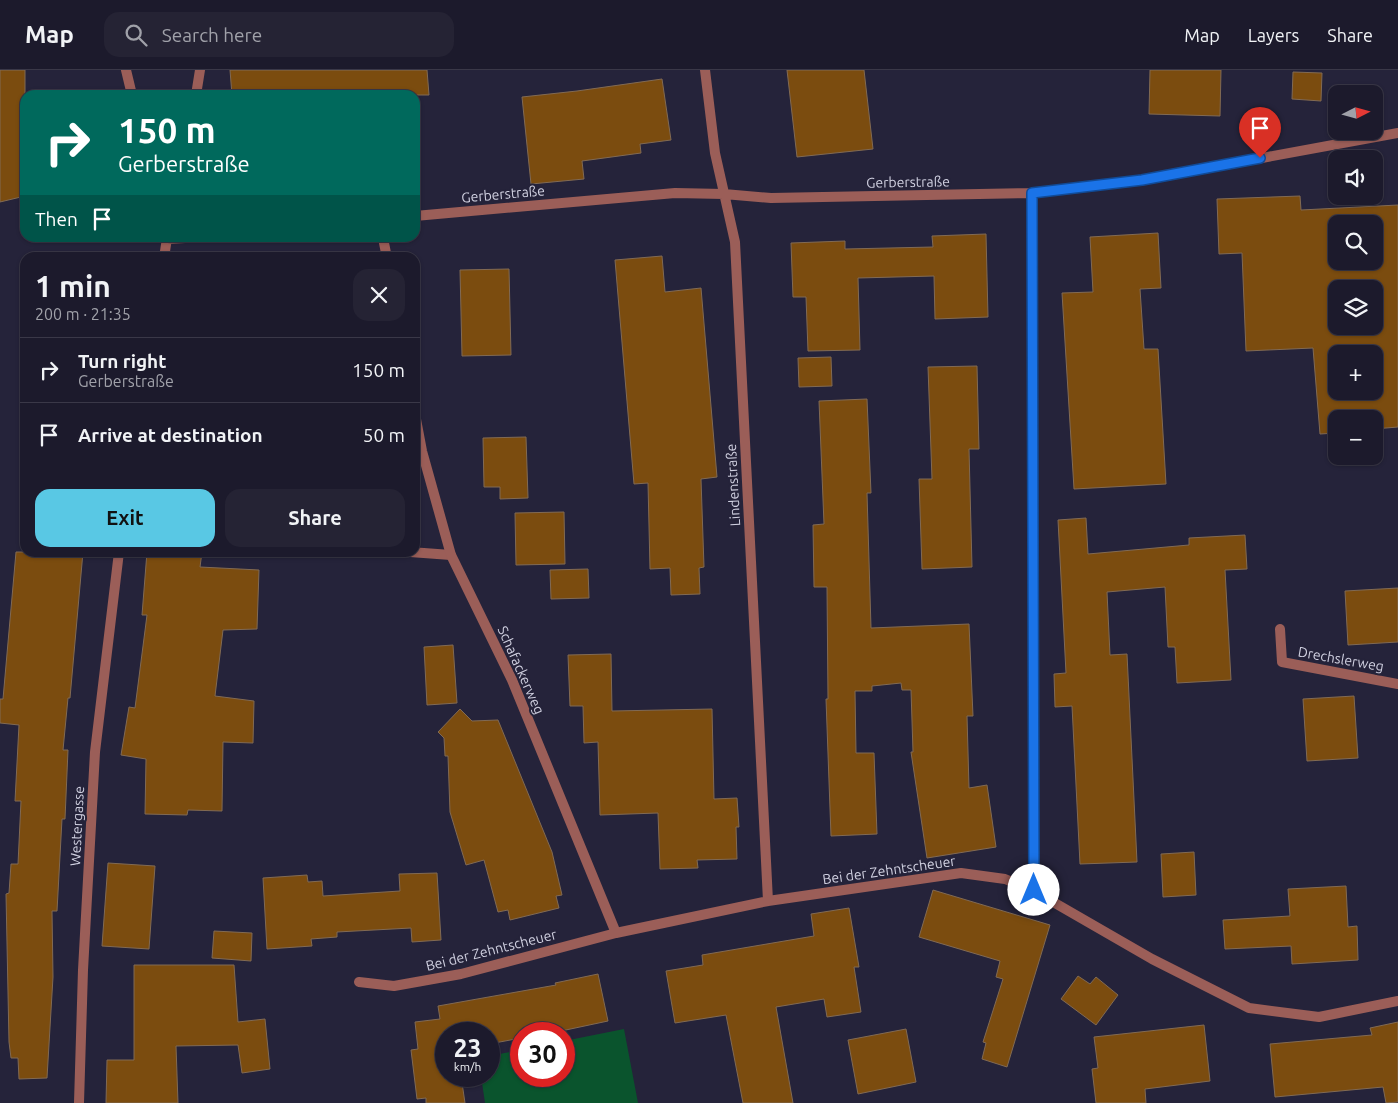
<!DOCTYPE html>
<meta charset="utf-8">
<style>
:root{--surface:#1c1a2c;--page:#252334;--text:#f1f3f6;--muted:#a0a1a9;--line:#3a3848;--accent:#59c8e4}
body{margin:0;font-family:Ubuntu,sans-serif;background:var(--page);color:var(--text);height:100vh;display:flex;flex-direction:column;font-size:19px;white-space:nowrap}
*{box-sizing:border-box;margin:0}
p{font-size:16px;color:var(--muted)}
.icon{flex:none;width:28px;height:28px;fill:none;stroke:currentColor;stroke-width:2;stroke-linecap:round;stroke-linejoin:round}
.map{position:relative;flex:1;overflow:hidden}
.side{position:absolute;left:20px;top:182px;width:400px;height:305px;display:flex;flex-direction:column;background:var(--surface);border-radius:15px;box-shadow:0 1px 4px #0004,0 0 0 1px var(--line)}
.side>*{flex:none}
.hud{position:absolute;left:20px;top:20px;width:400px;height:152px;border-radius:15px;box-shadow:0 1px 4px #0004,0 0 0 1px var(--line);background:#00695c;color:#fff;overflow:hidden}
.needle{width:32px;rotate:84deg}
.tools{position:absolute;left:1328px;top:15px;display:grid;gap:10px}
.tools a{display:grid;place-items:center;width:55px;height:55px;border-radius:10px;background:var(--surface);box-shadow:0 1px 4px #0004,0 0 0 1px var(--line);font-size:25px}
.speed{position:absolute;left:435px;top:952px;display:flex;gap:10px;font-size:25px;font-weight:700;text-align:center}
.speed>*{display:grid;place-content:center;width:65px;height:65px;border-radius:50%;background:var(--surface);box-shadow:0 1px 4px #0004,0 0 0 1px var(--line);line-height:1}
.speed small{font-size:12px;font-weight:400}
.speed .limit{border:8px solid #d22;background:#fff;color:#111}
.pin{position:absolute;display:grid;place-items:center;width:42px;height:42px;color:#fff;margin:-51px -21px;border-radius:50% 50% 50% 0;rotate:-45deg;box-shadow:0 0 5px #0007}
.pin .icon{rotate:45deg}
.me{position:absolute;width:55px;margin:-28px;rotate:0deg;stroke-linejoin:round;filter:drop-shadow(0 0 4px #0008)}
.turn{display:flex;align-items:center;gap:18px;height:105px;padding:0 15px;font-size:22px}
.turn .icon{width:65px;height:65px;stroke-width:2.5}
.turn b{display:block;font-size:35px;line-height:42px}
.then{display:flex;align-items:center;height:48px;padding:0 15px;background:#0003;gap:10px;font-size:19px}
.round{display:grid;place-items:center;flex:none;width:52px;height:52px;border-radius:15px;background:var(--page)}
.head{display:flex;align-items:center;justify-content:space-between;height:85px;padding:0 15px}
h1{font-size:30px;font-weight:700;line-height:38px}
.cta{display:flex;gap:10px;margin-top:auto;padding:10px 15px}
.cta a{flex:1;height:58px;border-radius:15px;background:var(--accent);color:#111;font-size:20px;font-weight:700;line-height:58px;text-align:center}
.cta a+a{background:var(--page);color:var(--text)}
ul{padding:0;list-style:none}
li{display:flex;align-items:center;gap:15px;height:65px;padding:0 15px;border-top:1px solid var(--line)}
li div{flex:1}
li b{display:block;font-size:19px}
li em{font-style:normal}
header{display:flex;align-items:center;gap:30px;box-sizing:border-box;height:70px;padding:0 25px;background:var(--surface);border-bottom:1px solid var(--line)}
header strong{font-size:24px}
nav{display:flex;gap:28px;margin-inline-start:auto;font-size:18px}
.search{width:350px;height:45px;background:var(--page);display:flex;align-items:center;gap:12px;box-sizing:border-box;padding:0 18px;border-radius:15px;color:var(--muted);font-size:19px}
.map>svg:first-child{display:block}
.green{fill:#0a542d}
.building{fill:#7b4c0f;stroke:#816a54;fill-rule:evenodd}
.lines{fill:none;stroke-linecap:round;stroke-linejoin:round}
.service{stroke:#9b5e58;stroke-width:10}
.minor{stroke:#9b5e58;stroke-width:10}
.route-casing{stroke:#114b97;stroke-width:12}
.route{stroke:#1a73e8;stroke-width:9}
.labels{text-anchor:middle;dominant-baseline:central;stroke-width:4;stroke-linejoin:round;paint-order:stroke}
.street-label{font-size:14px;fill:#d0d0e0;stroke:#25233a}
</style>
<header>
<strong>Map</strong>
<div class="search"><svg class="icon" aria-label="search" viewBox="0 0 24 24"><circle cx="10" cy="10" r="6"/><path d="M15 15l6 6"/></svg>Search here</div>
<nav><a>Map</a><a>Layers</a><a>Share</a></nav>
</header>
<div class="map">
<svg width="1398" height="1033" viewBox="0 0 1398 1033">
<rect width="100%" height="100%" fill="#25233a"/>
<!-- green -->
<path class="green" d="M624,959L638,1033H485L481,1006H489V986L521,980V1006H564V971Z"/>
<!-- building -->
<path class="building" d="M0,0H25V126L0,132Z
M230,0H427L429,25H232Z
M787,0H864L873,79L797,87Z
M1150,0H1221L1220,46L1149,44Z
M1293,2L1322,3L1321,31L1292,29Z
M662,9L671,70L640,74L641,83L582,91L584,109L531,114L522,27L577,21Z
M1300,126L1301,140L1398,135V357L1374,359V349H1336V363L1320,364L1313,278L1246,281L1242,183L1219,184L1217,129ZM1336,154H1374V191H1336ZM1336,219H1374V256H1336ZM1336,284H1374V321H1336Z
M1158,163L1161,218L1140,219L1144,279H1158L1166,414L1074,419L1062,223L1093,222L1090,167Z
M986,164L988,247L935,249L934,206L858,208L860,280L808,281L806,227H793L791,173L845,171V179L933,177L932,166Z
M662,186L665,222L701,218L717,407L701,409L704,497L699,498L700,524L671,525L670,498L650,499L648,413L634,414L615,190Z
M509,199L511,285L462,286L460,200Z
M831,287L832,316L799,317L798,288Z
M977,296L979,379H969L972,497L922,499L919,409H932L928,297Z
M867,329L871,423H867L871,558L969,554L973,646H967L969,718L987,715L996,777L927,788L911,682H913L911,620H902L901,613L872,616V621H855L856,683H874L877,764L831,766L826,629H828L827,517H814L813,455L824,454L819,331Z
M526,367L528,428L500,429V417H484L483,368Z
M564,442L565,494L516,495L515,443Z
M1086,448L1088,484L1189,475V468L1245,465L1247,499L1225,500L1231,610L1177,613L1175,577H1168L1165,517L1107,522L1110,585L1127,584L1137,792L1080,794L1072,636L1055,637L1054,604L1066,603L1058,450Z
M16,482H83L70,628H68L63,680H68L65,749H62L57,841H52L53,907L47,1008L19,1009L18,988H11L9,972L6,824L9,823L11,794H18L21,731H15L19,655L0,653V629H3Z
M147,482H202L200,497L259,500L257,559L223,560L215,626L254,631L253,673L223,672L222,741L188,740L187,745L145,744L146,689L121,685L129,637L135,638L147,545H142Z
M588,499L589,528L551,529L550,500Z
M1398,518V572L1348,575L1345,521Z
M453,575L457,633L427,635L424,577Z
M611,584L612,641L712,639L714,729L737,728L739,757H736L737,789L697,790L698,798L660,799L658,743L600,745L598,672L584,673L583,636H570L568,585Z
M1354,626L1358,688L1307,691L1303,629Z
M460,639L472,651L498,650L552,782L562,825L556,826L559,838L510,850L508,840L498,842L484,790L466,795L450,742L448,686H445L444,668L438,662Z
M1194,782L1196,825L1163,827L1161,784Z
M108,793L155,796L149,879L102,876Z
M437,803L441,870L412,872L411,858L337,862V867L311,869L312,876L267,879L263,808L307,805L308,812L322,811L323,826L400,821L399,804Z
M1346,816L1348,857L1357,856L1358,890L1292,894L1291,876L1225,879L1223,850L1290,846L1288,819Z
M933,820L1050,855L1007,997L982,989L986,973L983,972L1003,909L996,907L1000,891L919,867Z
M849,838L859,897H854L861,942L827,947L824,929L776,937L793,1033H743L726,945L675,953L666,901L703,895L702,885L814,866L811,844Z
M214,861L252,863L251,891L212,888Z
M134,895H234L238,952L265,949L270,999L242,1003L238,975L176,976L178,1033H106L107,990H134Z
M598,904L608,951L547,964H521V968L489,974V964H446V1006H461L465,1033H426V1028L417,1029L411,980L418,979L415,952L440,949L438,936L556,915L555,913Z
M1078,906L1090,914L1096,907L1118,925L1096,955L1061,929Z
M1398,952V1032L1386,1033L1383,1017L1275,1027L1270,974L1372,965L1370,958Z
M1204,955L1210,1011L1145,1019L1146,1033H1096L1092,999L1098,998L1094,967Z
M906,959L916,1012L858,1024L848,970Z"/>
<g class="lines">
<!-- service -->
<path class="service" d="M410,482L451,485"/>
<!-- minor -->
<path class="minor" d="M126,0L132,25
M705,0L715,83L735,172L768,831
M196,25L200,0
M1032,123L1034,821
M415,146L675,123L724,124L771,128L1032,123L1142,110L1398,63
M383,168L387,188
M167,169L185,168
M164,188L167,168
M415,344L422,381L451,485L512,610L616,863
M1280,559L1282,592L1398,614
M359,912L394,916L461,904L616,863L768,831L961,803L1005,809L1034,821L1152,889L1249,938L1319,947L1398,931
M79,1033L83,900L95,682L119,482"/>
</g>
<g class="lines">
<!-- route casing -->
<g class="route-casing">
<path id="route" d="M1034,820L1032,123L1142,110L1260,88"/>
</g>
<!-- route -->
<use href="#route" class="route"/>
</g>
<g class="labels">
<!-- street labels -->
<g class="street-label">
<text transform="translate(908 112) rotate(-1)">Gerberstraße</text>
<text transform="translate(503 124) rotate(-5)">Gerberstraße</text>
<text transform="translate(733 415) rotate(-93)">Lindenstraße</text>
<text transform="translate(1341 589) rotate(10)">Drechslerweg</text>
<text transform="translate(521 600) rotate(66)">Schafackerweg</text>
<text transform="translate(77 756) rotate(-87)">Westergasse</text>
<text transform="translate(889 800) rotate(-8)">Bei der Zehntscheuer</text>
<text transform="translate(491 880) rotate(-14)">Bei der Zehntscheuer</text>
</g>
</g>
</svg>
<div class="tools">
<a><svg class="needle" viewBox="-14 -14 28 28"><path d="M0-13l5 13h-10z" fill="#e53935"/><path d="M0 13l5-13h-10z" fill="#a0a1a9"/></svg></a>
<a><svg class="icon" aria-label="sound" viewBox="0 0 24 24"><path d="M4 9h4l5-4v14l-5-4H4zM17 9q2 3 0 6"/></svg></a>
<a><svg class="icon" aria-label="search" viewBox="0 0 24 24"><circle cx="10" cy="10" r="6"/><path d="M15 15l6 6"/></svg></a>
<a><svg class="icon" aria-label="layers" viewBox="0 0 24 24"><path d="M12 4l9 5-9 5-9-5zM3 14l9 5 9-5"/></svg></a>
<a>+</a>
<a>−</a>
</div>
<div class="speed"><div>23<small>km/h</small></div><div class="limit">30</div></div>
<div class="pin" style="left:1260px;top:88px;background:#d93025"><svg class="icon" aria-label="arrive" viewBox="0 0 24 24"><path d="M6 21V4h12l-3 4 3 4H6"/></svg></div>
<svg class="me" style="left:1034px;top:820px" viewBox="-20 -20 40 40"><circle r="19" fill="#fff"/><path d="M0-13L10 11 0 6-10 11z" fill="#1a73e8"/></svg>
<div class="hud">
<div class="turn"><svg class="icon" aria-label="right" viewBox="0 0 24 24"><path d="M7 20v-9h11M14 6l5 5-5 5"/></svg><div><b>150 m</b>Gerberstraße</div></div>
<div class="then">Then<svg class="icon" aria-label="arrive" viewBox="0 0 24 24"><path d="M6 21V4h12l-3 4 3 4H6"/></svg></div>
</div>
<section class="side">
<div class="head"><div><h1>1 min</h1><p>200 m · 21:35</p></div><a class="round"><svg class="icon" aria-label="close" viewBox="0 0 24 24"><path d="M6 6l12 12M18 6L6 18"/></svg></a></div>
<ul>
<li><svg class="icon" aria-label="right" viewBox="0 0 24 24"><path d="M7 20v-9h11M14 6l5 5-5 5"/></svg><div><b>Turn right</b><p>Gerberstraße</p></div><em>150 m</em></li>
<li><svg class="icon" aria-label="arrive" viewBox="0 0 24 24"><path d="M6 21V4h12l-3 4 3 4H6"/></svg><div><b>Arrive at destination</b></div><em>50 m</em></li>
</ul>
<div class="cta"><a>Exit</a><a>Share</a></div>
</section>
</div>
